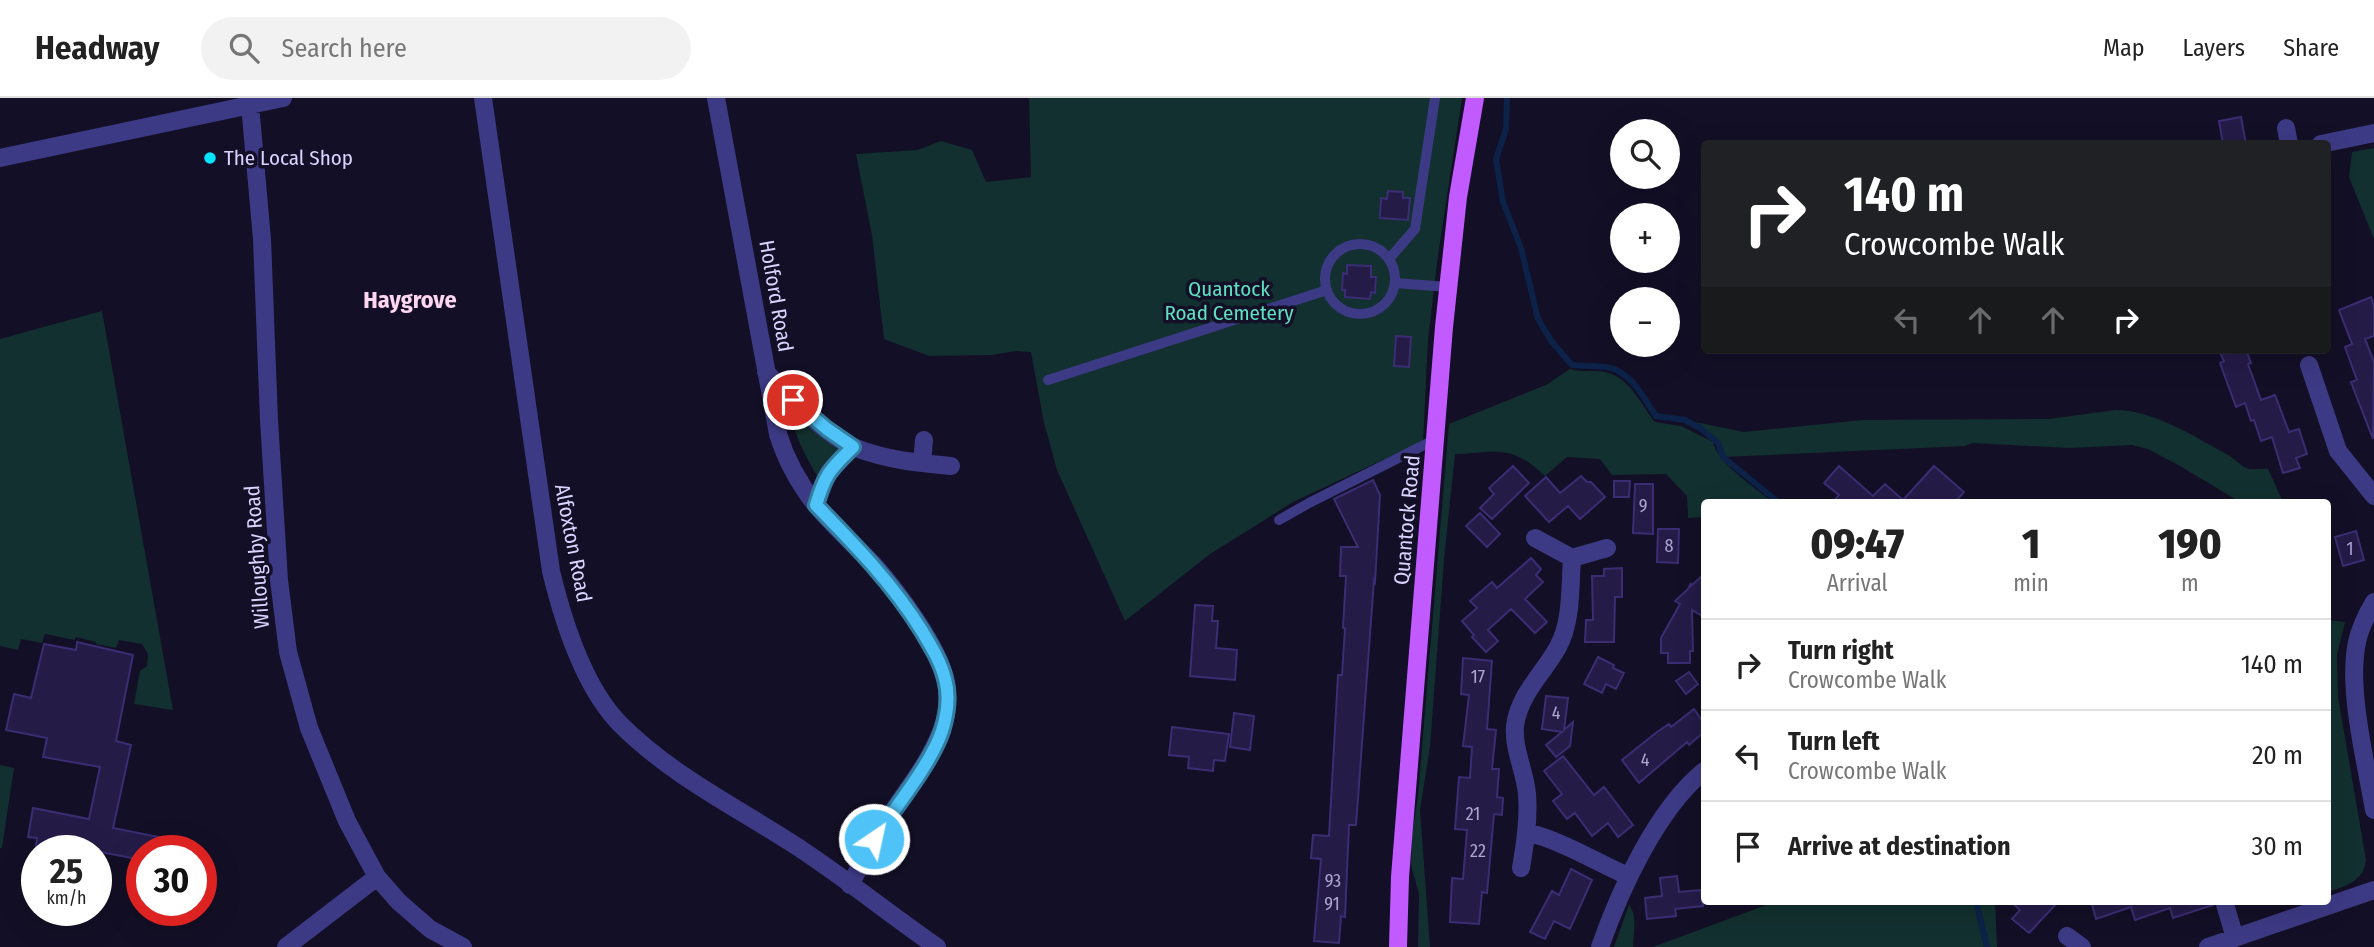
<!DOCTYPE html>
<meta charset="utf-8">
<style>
:root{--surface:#fff;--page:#f2f2f2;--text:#222;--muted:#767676;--line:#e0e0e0}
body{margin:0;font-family:"Fira Sans Condensed",sans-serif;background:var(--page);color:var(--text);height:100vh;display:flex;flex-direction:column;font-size:26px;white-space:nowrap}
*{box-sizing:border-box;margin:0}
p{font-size:23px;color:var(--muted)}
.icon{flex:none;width:38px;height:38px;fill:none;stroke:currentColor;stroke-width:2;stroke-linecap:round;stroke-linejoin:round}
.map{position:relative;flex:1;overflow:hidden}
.side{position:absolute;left:1701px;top:401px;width:630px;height:406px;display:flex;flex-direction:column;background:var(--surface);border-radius:7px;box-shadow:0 7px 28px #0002}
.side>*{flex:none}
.hud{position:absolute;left:1701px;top:42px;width:630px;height:214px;border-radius:7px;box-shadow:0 7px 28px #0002;background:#202124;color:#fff;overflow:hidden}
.buttons{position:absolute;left:1610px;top:21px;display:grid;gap:14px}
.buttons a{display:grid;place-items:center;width:70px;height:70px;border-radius:50%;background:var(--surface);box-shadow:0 7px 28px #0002;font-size:35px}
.speed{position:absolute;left:21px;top:737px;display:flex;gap:14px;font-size:35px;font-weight:700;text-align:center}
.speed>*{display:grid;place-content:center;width:91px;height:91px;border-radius:50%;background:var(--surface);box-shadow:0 7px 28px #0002;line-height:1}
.speed small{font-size:18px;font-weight:400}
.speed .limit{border:10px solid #d22;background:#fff;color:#111}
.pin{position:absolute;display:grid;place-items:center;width:60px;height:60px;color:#fff;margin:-30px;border:4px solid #fff;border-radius:50%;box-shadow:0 2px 7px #0007}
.me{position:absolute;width:77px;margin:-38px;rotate:34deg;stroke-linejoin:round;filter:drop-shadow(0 0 5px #0008)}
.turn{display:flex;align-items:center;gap:24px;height:147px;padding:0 28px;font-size:32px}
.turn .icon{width:91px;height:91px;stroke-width:2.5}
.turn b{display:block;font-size:49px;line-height:60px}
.lanes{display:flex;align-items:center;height:66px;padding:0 28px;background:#0003;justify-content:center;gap:35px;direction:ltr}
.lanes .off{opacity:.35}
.eta{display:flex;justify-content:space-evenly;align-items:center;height:119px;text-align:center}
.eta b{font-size:42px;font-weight:800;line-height:49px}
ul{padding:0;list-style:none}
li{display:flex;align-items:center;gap:21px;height:91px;padding:0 28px;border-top:2px solid var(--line)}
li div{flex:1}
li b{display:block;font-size:26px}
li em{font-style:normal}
header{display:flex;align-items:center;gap:42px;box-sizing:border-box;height:98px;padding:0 35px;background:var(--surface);border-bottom:2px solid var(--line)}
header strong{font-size:33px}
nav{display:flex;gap:38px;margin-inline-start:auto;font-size:24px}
.search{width:490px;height:63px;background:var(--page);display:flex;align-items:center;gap:18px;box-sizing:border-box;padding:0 24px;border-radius:38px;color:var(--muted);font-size:26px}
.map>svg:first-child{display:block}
.green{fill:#12302f}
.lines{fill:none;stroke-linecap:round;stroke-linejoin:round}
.stream{stroke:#0c2248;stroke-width:6}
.building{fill:#241b47;stroke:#3b2d73;stroke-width:2}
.lane{stroke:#3d3a85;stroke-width:10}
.street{stroke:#3d3a85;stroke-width:18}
.primary{stroke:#c25bff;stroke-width:18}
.route-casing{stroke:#337fa1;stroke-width:18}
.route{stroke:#4fc3f7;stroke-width:12}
.poi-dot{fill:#00e5ff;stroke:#130f26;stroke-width:2.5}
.labels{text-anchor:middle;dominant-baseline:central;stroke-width:7;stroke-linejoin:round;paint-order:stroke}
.number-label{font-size:18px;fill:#aca6d1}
.poi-label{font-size:21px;fill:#d9d4ff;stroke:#130f26;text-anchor:start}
.park-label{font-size:21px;fill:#5fe0c0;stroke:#130f26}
.street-label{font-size:21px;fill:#d9d4ff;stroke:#130f26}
.quarter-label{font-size:24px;font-weight:bold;fill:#ffd6f0;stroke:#130f26}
</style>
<header>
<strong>Headway</strong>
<div class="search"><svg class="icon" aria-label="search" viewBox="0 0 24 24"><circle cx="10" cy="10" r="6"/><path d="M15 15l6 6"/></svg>Search here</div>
<nav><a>Map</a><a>Layers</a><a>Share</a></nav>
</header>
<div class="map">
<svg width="2374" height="849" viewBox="0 0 2374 849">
<rect width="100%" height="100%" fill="#130f26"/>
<!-- green -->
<path class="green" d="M1029,0H1462L1438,157L1428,242L1423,343L1293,404L1210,456L1125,523L1057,372L1044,325L1031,254L1016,253L992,257L929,258L884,241L872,137L856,56L918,52L941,43L972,52L986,84L1031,79Z
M2374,50V141L2349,79L2352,54Z
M102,213L173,612L134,606L140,573L147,568L148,556L142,546L119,542L116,550L96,546V544L76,539L74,542L45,536L42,545L21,541L18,552L0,548V241Z
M1570,271C1583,275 1596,271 1609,275C1631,282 1642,308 1655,324L1681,328L1713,344C1718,366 1755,389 1772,404H1704V419L1688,420L1687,398L1666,376L1612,377L1600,361L1567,359L1545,378C1511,346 1498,354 1455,356L1444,462L1430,649L1420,712L1430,849H1418L1419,796L1411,767L1412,737L1418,698L1449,326L1546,287Z
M790,306L841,346V354L830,360L819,381C806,359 791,333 790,306Z
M2115,312C2154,312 2195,339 2228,357C2235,361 2240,367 2246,370C2253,373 2261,370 2268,371L2283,404H2240L2180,368L2148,351L2132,347L2069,350L1972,345L1965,348L1723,359L1718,345L1685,322L1744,334L1863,322L2049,321Z
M2328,522L2345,524L2337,556L2338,599L2366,762C2364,783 2346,788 2328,794Z
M0,667L14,670L2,750H0Z
M1777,803H1974L1984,849H1653Z
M1978,803H1995L1997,849H1989L1983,832Z
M1629,807C1638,818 1633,836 1633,849H1614Z"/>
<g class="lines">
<!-- stream -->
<path class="stream" d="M1507,0L1506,31L1496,61L1503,104L1521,150L1538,221L1552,244L1572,267C1583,268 1595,268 1606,269C1630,272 1644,300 1656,318L1685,322L1700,330L1718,345L1723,359L1778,404
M1976,803L1987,849"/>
</g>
<!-- building -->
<path class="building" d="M2241,19L2246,46H2223L2219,23Z
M1388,93L1403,94V100H1410L1408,122L1380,120L1381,100L1387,101Z
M1347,167L1371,168V179H1376L1375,195L1371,194L1370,201L1345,199V192H1342L1343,175L1347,176Z
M2371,199L2374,208V238L2365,241L2374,264L2373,341L2351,284L2357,282L2345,249L2352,246L2339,212Z
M1396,238L1411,239L1409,269L1394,268Z
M2219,252H2246L2251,265L2248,266L2261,302L2275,297L2289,334L2299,331L2307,356L2296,360L2300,370L2283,375L2272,339L2261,343L2254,322L2251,323L2245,305L2236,309L2220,265L2224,263Z
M1513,368L1529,385L1492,421L1480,410L1494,396L1489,390Z
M1839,368L1873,398L1885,386L1903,402L1934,368L1964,394L1955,404H1833L1839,397L1824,385Z
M1581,378L1587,384H1591L1605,399L1580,421L1568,408L1549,424L1525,398L1546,379L1560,395Z
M1373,382L1380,397L1375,484L1374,482L1356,727H1349L1345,819L1341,818L1339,845L1314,843L1321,761L1311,760L1313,737L1329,738L1338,577H1342L1345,530H1343L1346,478H1340L1341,449H1358L1334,401Z
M1614,383H1630L1629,399H1614Z
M1635,386H1653V436L1633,435Z
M1480,415L1500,436L1487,449L1466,428Z
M1658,431H1679L1678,465L1657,464Z
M2356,433L2364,462L2343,468L2335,439Z
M1531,460L1541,471L1536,477L1543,484L1525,501L1547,524L1535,535L1511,511L1488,532L1498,543L1486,554L1472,539L1474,537L1462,523L1477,510L1470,503L1492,484L1497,490Z
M1622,470V499H1615L1614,544H1585L1586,522H1593L1592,478H1604V471Z
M1704,476V519L1692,512L1693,553H1690V565H1668V555H1661V540L1680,506L1675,503L1688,491L1691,485V488Z
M1195,507L1213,508L1212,523H1218L1216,550L1237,552L1235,582L1190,578Z
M77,544L133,557L116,643L131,647L113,730L189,745L188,752H142V762L60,746L59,752L36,748L37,740L28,739L33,710L89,721L100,669L43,659L47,640L6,632L14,596L31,600L44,546L76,552Z
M1598,559L1614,567L1613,570L1624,575L1616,591L1606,586L1602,595L1584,586Z
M1463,560L1492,563L1487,631L1496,632L1492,671H1499L1497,699L1503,700L1502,717L1494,716L1487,795L1482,794L1479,826L1450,824L1452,780L1463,781L1467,732L1455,731L1459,679L1470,680L1472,649L1463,648L1469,597L1461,596Z
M1689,574L1698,586L1686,596L1676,583Z
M1546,598L1568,600L1564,632L1573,624L1570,648L1556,659L1546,647L1562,634L1542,631Z
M1694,611L1704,625V634L1689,647L1687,644L1639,685L1622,662L1657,634L1669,626L1671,629Z
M1234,615L1254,618L1250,652L1230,649Z
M1172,629L1229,636L1225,663L1214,662L1213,673L1188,670L1189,659L1169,657Z
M1563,658L1594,697L1604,689L1633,727L1618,739L1608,725L1592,738L1575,715L1567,721L1553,703L1562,696L1544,673Z
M1571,771L1592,782L1570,831L1554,823L1545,841L1530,834L1552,793L1559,797Z
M1677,778L1679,794L1701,792L1703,808L1675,811L1676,818L1647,821L1645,800L1662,798L1660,780Z
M2010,803H2059L2029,835L2012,821L2020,812Z
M2091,803H2213V807L2173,820L2170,810L2135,822L2131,809L2096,821Z"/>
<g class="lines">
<!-- lane -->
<path class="lane" d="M1325 181a35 35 0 1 1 70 0a35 35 0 1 1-70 0Z
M1389,161L1415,131L1435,0
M1395,185L1448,189
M1048,282L1327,192
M1279,422L1309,405L1436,341"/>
<!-- street -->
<path class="street" d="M483,0L551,473C563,523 584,589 620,626C670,676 732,707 790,744C840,776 888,815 937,849
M716,0L778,336C786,362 798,384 815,406C833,428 855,447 874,467C898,494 939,549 946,584C949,602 947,620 940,636C929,664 909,689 893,713C877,737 863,762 850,787
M250,7L262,141L269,322L279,482L288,554L309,630L347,723L377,779L399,804L430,831L463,849
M2286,30L2289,46
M2321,46L2374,35
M0,60L283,0
M2309,267L2338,353L2374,398
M766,274C788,298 826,338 856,350C887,362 918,365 951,368
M922,365L924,342
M816,407C826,374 829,372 853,349
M1535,440L1572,460L1607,450
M2374,504C2367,516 2360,530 2357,544C2347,591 2366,664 2374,712
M1526,734C1563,743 1594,763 1628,778
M1521,770C1525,746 1529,721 1527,696C1525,673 1513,651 1515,628C1519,596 1544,575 1558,549C1572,524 1570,488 1572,460
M2224,803L2235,840
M2067,838L2082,849
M286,849L377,779
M1600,849C1620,792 1657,711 1704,673
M2208,849L2374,792"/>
<!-- primary -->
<path class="primary" d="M1398,849L1400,779L1444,229L1458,99L1475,0"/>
</g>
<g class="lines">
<!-- route casing -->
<g class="route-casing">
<path id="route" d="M793,302L827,331L853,349C830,372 826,374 816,407C855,447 893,486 922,533C931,548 941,564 945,581C950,598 947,617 942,633C931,666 894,711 874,741"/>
</g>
<!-- route -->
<use href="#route" class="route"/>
</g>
<!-- markers -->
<circle class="poi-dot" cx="210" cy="60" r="7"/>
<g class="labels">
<!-- number labels -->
<g class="number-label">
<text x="1643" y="408">9</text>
<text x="1669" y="448">8</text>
<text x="2350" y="451">1</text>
<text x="1478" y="579">17</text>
<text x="1556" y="615">4</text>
<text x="1645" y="662">4</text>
<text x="1473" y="716">21</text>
<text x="1478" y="753">22</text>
<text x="1333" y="783">93</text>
<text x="1332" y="806">91</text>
</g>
<!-- poi labels -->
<g class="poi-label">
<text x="224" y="60">The Local Shop</text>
</g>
<!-- park labels -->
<g class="park-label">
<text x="1229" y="191">Quantock<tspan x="1229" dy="24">Road Cemetery</tspan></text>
</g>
<!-- street labels -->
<g class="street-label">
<text transform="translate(776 198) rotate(80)">Holford Road</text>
<text transform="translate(1407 422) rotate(-85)">Quantock Road</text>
<text transform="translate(573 445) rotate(79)">Alfoxton Road</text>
<text transform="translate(257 459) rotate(-94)">Willoughby Road</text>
</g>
<!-- quarter labels -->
<g class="quarter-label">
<text x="410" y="202">Haygrove</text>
</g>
</g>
</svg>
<div class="buttons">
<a><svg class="icon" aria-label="search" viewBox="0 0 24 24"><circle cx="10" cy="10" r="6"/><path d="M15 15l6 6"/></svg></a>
<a>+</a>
<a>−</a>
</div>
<div class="speed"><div>25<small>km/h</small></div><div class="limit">30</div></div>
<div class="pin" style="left:793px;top:302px;background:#d93025"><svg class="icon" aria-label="arrive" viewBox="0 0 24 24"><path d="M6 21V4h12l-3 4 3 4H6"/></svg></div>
<svg class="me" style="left:874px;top:741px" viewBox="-20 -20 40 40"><circle r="17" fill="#4fc3f7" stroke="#fff" stroke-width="3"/><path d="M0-11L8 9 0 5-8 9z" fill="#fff"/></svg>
<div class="hud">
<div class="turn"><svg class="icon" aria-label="right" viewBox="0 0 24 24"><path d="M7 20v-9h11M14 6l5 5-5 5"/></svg><div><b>140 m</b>Crowcombe Walk</div></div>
<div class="lanes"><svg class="icon off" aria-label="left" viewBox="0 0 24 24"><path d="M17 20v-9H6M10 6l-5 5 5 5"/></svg><svg class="icon off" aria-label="ahead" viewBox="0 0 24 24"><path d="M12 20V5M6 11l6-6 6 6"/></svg><svg class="icon off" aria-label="ahead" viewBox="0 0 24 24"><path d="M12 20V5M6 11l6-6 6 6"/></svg><svg class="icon" aria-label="right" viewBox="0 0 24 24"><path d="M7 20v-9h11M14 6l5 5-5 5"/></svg></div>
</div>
<section class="side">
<div class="eta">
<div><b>09:47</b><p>Arrival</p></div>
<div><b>1</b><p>min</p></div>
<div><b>190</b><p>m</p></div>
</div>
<ul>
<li><svg class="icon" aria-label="right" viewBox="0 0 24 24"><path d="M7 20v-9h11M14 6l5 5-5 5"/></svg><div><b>Turn right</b><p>Crowcombe Walk</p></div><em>140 m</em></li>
<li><svg class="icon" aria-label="left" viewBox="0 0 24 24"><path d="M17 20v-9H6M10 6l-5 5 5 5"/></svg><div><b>Turn left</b><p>Crowcombe Walk</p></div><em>20 m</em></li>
<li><svg class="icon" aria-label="arrive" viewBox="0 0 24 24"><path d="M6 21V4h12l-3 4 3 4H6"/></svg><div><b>Arrive at destination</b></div><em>30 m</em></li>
</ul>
</section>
</div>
